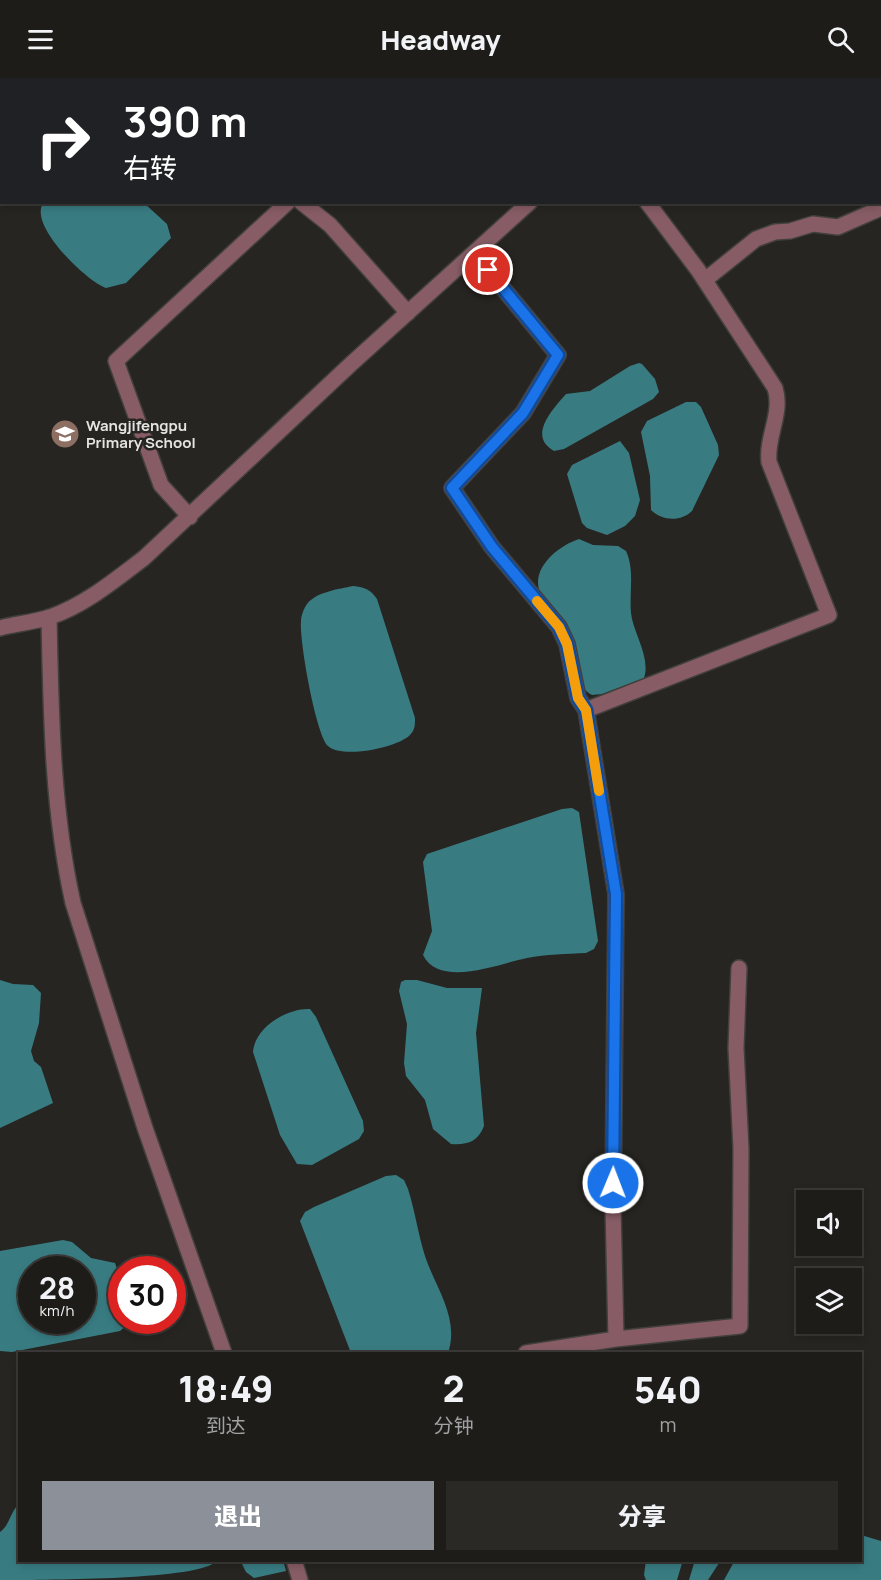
<!DOCTYPE html>
<html lang="zh">
<meta charset="utf-8">
<style>
:root{--surface:#1d1c19;--page:#2a2926;--text:#f1f3f6;--muted:#a0a1a2;--line:#3b3a38;--accent:#8c9099}
body{margin:0;font-family:Manrope,"Noto Sans SC",sans-serif;background:var(--page);color:var(--text);height:100vh;display:flex;flex-direction:column;font-size:22px;white-space:nowrap}
*{box-sizing:border-box;margin:0}
p{font-size:20px;color:var(--muted)}
.icon{flex:none;width:33px;height:33px;fill:none;stroke:currentColor;stroke-width:2;stroke-linecap:round;stroke-linejoin:round}
.map{position:relative;flex:1;overflow:hidden}
.sheet{position:absolute;left:18px;top:1274px;width:844px;height:210px;display:flex;flex-direction:column;background:var(--surface);border-radius:0px;box-shadow:0 3px 9px #0003,0 0 0 2px var(--line)}
.sheet>*{flex:none}
.guide{position:absolute;left:0px;top:0px;width:882px;height:126px;box-shadow:0 3px 9px #0003,0 0 0 2px var(--line);background:#202124;color:#fff;overflow:hidden}
.buttons{position:absolute;left:796px;top:1112px;display:grid;gap:12px}
.buttons a{display:grid;place-items:center;width:66px;height:66px;border-radius:0px;background:var(--surface);box-shadow:0 3px 9px #0003,0 0 0 2px var(--line);font-size:30px}
.speed{position:absolute;left:18px;top:1178px;display:flex;gap:12px;font-size:30px;font-weight:700;text-align:center}
.speed>*{display:grid;place-content:center;width:78px;height:78px;border-radius:50%;background:var(--surface);box-shadow:0 3px 9px #0003,0 0 0 2px var(--line);line-height:1}
.speed small{font-size:15px;font-weight:400}
.speed .limit{border:9px solid #d22;background:#fff;color:#111}
.pin{position:absolute;display:grid;place-items:center;width:51px;height:51px;color:#fff;margin:-26px;border:3px solid #fff;border-radius:50%;box-shadow:0 2px 6px #0007}
.me{position:absolute;width:66px;margin:-33px;rotate:1deg;stroke-linejoin:round;filter:drop-shadow(0 0 4px #0008)}
.turn{display:flex;align-items:center;gap:21px;height:126px;padding:0 24px;font-size:27px}
.turn .icon{width:78px;height:78px;stroke-width:2.5}
.turn b{display:block;font-size:42px;line-height:51px}
.eta{display:flex;justify-content:space-evenly;align-items:center;height:102px;text-align:center}
.eta b{font-size:36px;font-weight:800;line-height:42px}
.action{display:flex;gap:12px;margin-top:auto;padding:12px 24px}
.action a{flex:1;height:69px;border-radius:0px;background:var(--accent);color:#fff;font-size:24px;font-weight:800;line-height:69px;text-align:center}
.action a+a{background:var(--page);color:var(--text)}
header{display:flex;justify-content:space-between;align-items:center;height:78px;padding:0 24px;background:var(--surface);font-size:27px;font-weight:800}
.map>svg:first-child{display:block}
.water{fill:#387c82;fill-rule:evenodd}
.lines{fill:none;stroke-linecap:round;stroke-linejoin:round}
.minor-casing{stroke:#42403c;stroke-width:18}
.minor{stroke:#875c65;stroke-width:15}
.route-casing{stroke:#114b97;stroke-width:15}
.route{stroke:#1a73e8;stroke-width:10}
.slow{stroke:#f59e0b;stroke-width:10}
.labels{text-anchor:middle;dominant-baseline:central;stroke-width:5;stroke-linejoin:round;paint-order:stroke}
.poi-label{font-size:15px;font-weight:bold;fill:#e6e4e2;stroke:#272521;text-anchor:start}
</style>
<header><svg class="icon" aria-label="menu" viewBox="0 0 24 24"><path d="M4 6h16M4 12h16M4 18h16"/></svg>Headway<svg class="icon" aria-label="search" viewBox="0 0 24 24"><circle cx="10" cy="10" r="6"/><path d="M15 15l6 6"/></svg></header>
<div class="map">
<svg width="881" height="1502" viewBox="0 0 881 1502">
<rect width="100%" height="100%" fill="#272521"/>
<!-- water -->
<path class="water" d="M44,124L144,125L167,146L171,160L126,205L106,210C86,203 26,145 44,124Z
M639,285L642,286L655,301L659,314L653,321L564,371L554,373C527,358 553,331 566,316L590,313L630,288Z
M686,324H696L701,329L718,367L719,377L692,433C681,444 662,443 651,432L650,398L641,354L647,343Z
M620,363L629,375L640,422L635,438L625,448L607,457L587,450L582,445L567,396L572,387Z
M579,461L593,467L618,468L626,473C635,493 629,514 631,535C633,555 651,579 644,600L640,602L602,616L592,617C573,608 578,576 572,558C569,548 559,536 552,528C549,525 544,522 542,519C527,492 558,468 579,461Z
M353,508C365,509 371,512 377,521L415,640C415,647 415,652 410,657C397,670 342,681 328,668C316,657 299,562 301,543C301,538 304,530 307,526C316,514 339,511 353,508Z
M572,730L579,734L598,863L594,871L586,875C567,876 546,876 527,880C501,885 440,911 423,877L432,853L423,784L427,776L562,731Z
M0,902L13,906L33,907L41,915L39,945L31,973L34,983L41,989L53,1025L0,1050Z
M405,902H417L447,910H482L476,955L484,1048C478,1064 467,1067 451,1066L433,1051L425,1022L406,998L404,985L407,946L399,913L401,904Z
M310,931L316,939L363,1043L364,1053L359,1061L312,1087L297,1086L280,1057L253,974C255,949 287,930 310,931Z
M396,1097L404,1102L408,1111C415,1133 418,1156 425,1178C435,1209 460,1240 448,1275H351L300,1143L305,1134L314,1129L386,1098Z
M63,1162L72,1164L91,1180L115,1185L121,1202L122,1242H129L127,1247L120,1253L12,1274L0,1273V1173ZM32,1191H82V1242H32Z
M19,1426L20,1482H214V1485C192,1502 38,1502 0,1502V1454C10,1447 10,1434 19,1426Z
M861,1457L881,1463V1502H724L735,1482H861Z
M240,1482H283L286,1493L254,1500L246,1494Z
M646,1482H683L677,1502H646L644,1497Z
M695,1482H721L708,1502H689Z"/>
<g class="lines">
<!-- minor casing -->
<g class="minor-casing">
<path id="minor" d="M171,0L173,2
M615,0L616,2
M373,2L374,0
M661,2L662,0
M301,124L330,147L408,235
M474,175L558,277L523,335L452,410L492,469L559,549L567,566L578,620L586,632L616,816L613,1128L616,1261
M705,202L756,161L775,154L790,153L813,146L838,149L881,130
M190,439L161,407L116,283L288,124
M49,539C51,635 52,731 73,825L145,1050L224,1275
M0,550C16,546 34,544 50,539C85,527 115,502 144,480L351,286L530,124
M586,632L829,537L769,384C766,359 783,335 775,310L698,192L647,124
M526,1275L616,1261L740,1248L741,1071L736,970L739,890
M294,1482L300,1502"/>
</g>
<!-- minor -->
<use href="#minor" class="minor"/>
</g>
<g class="lines">
<!-- route casing -->
<g class="route-casing">
<path id="route" d="M488,192L558,277L523,335L452,410L492,469L559,549L567,566L578,620L586,632L616,816L613,1105"/>
</g>
<!-- route -->
<use href="#route" class="route"/>
<!-- slow -->
<path class="slow" d="M537,523L559,549L567,566L578,620L586,632L599,713"/>
</g>
<!-- icons -->
<defs>
<g id="school-disc" transform="scale(1.5)"><circle r="9.5" fill="#8d6e63" stroke="#272521"/><path d="M0-5L7-2L0 1L-7-2ZM-4 1L0 2.5L4 1V4Q0 6-4 4Z" fill="#fff"/></g>
</defs>
<g fill-rule="evenodd">
<use href="#school-disc" x="65" y="356"/>
</g>
<g class="labels">
<!-- poi labels -->
<g class="poi-label">
<text x="86" y="347">Wangjifengpu<tspan x="86" dy="17">Primary School</tspan></text>
</g>
</g>
</svg>
<div class="buttons">
<a><svg class="icon" aria-label="sound" viewBox="0 0 24 24"><path d="M4 9h4l5-4v14l-5-4H4zM17 9q2 3 0 6"/></svg></a>
<a><svg class="icon" aria-label="layers" viewBox="0 0 24 24"><path d="M12 4l9 5-9 5-9-5zM3 14l9 5 9-5"/></svg></a>
</div>
<div class="speed"><div>28<small>km/h</small></div><div class="limit">30</div></div>
<div class="pin" style="left:488px;top:192px;background:#d93025"><svg class="icon" aria-label="arrive" viewBox="0 0 24 24"><path d="M6 21V4h12l-3 4 3 4H6"/></svg></div>
<svg class="me" style="left:613px;top:1105px" viewBox="-20 -20 40 40"><circle r="17" fill="#1a73e8" stroke="#fff" stroke-width="3"/><path d="M0-11L8 9 0 5-8 9z" fill="#fff"/></svg>
<div class="guide">
<div class="turn"><svg class="icon" aria-label="right" viewBox="0 0 24 24"><path d="M7 20v-9h11M14 6l5 5-5 5"/></svg><div><b>390 m</b>右转</div></div>
</div>
<section class="sheet">
<div class="eta">
<div><b>18:49</b><p>到达</p></div>
<div><b>2</b><p>分钟</p></div>
<div><b>540</b><p>m</p></div>
</div>
<div class="action"><a>退出</a><a>分享</a></div>
</section>
</div>
